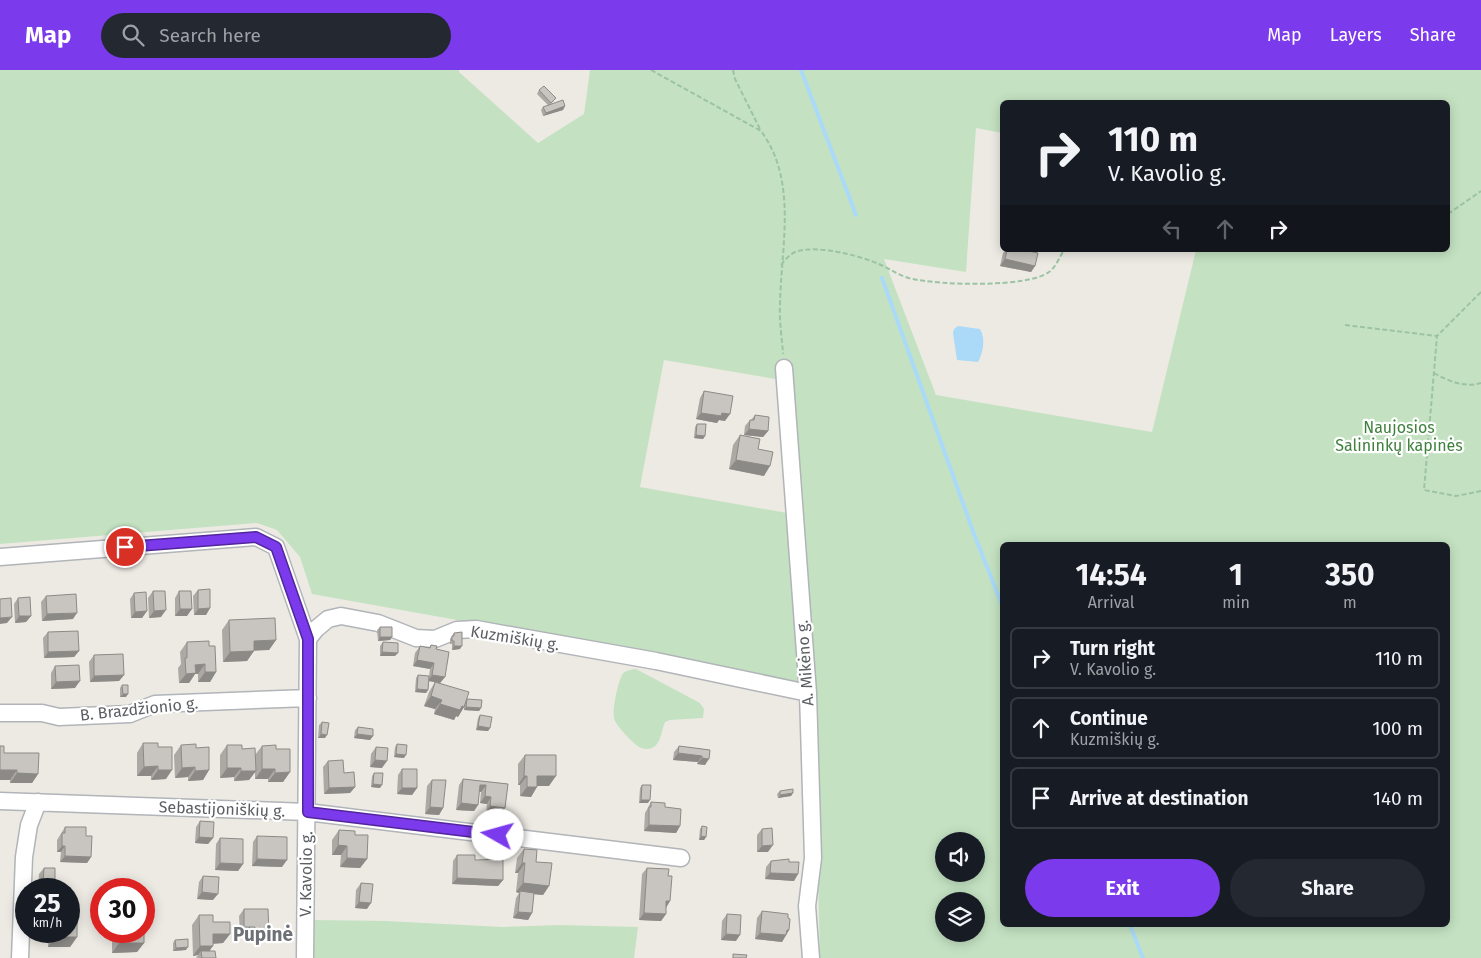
<!DOCTYPE html>
<meta charset="utf-8">
<style>
:root{--surface:#171b24;--page:#242831;--text:#f1f3f6;--muted:#9ea1a6;--line:#363941;--accent:#7c3aed}
body{margin:0;font-family:"Fira Sans",sans-serif;background:var(--page);color:var(--text);height:100vh;display:flex;flex-direction:column;font-size:19px;white-space:nowrap}
*{box-sizing:border-box;margin:0}
p{font-size:16px;color:var(--muted)}
.icon{flex:none;width:28px;height:28px;fill:none;stroke:currentColor;stroke-width:2;stroke-linecap:round;stroke-linejoin:round}
.map{position:relative;flex:1;overflow:hidden}
.panel{position:absolute;left:1000px;top:472px;width:450px;height:385px;display:flex;flex-direction:column;background:var(--surface);border-radius:8px;box-shadow:0 2px 12px #0003}
.panel>*{flex:none}
.guide{position:absolute;left:1000px;top:30px;width:450px;height:152px;border-radius:8px;box-shadow:0 2px 12px #0003;background:#171b24;color:var(--text);overflow:hidden}
.controls{position:absolute;left:935px;top:762px;display:grid;gap:10px}
.controls a{display:grid;place-items:center;width:50px;height:50px;border-radius:50%;background:var(--surface);box-shadow:0 2px 12px #0003;font-size:25px}
.speed{position:absolute;left:15px;top:808px;display:flex;gap:10px;font-size:25px;font-weight:700;text-align:center}
.speed>*{display:grid;place-content:center;width:65px;height:65px;border-radius:50%;background:var(--surface);box-shadow:0 2px 12px #0003;line-height:1}
.speed small{font-size:12px;font-weight:400}
.speed .limit{border:8px solid #d22;background:#fff;color:#111}
.pin{position:absolute;display:grid;place-items:center;width:42px;height:42px;color:#fff;margin:-21px;border:2px solid #fff;border-radius:50%;box-shadow:0 1px 5px #0007}
.me{position:absolute;width:55px;margin:-28px;rotate:277deg;stroke-linejoin:round;filter:drop-shadow(0 0 4px #0008)}
.turn{display:flex;align-items:center;gap:18px;height:105px;padding:0 25px;font-size:22px}
.turn .icon{width:65px;height:65px;stroke-width:2.5}
.turn b{display:block;font-size:35px;line-height:42px}
.lanes{display:flex;align-items:center;height:48px;padding:0 25px;background:#0003;justify-content:center;gap:25px;direction:ltr}
.lanes .off{opacity:.35}
.eta{display:flex;justify-content:space-evenly;align-items:center;height:85px;text-align:center}
.eta b{font-size:30px;font-weight:700;line-height:35px}
.cta{display:flex;gap:10px;margin-top:auto;padding:10px 25px}
.cta a{flex:1;height:58px;border-radius:30px;background:var(--accent);color:#fff;font-size:20px;font-weight:700;line-height:58px;text-align:center}
.cta a+a{background:var(--page);color:var(--text)}
ul{padding:0;list-style:none}
li{display:flex;align-items:center;gap:15px;height:62px;margin:0 10px 8px;padding:0 15px;border:2px solid var(--line);border-radius:8px}
li div{flex:1}
li b{display:block;font-size:19px}
li em{font-style:normal}
header{display:flex;align-items:center;gap:30px;box-sizing:border-box;height:70px;padding:0 25px;background:var(--accent);color:#fff}
header strong{font-size:24px}
nav{display:flex;gap:28px;margin-inline-start:auto;font-size:18px}
.search{width:350px;height:45px;background:var(--page);display:flex;align-items:center;gap:12px;box-sizing:border-box;padding:0 18px;border-radius:28px;color:var(--muted);font-size:19px}
.map>svg:first-child{display:block}
.green{fill:#c4e2c2;fill-rule:evenodd}
.water{fill:#aadaf7}
.lines{fill:none;stroke-linecap:round;stroke-linejoin:round}
.stream{stroke:#aadaf7;stroke-width:4}
.minor-casing{stroke:#b1b4b8;stroke-width:19}
.path{stroke:#9cc3a4;stroke-width:2;stroke-dasharray:5 2.5;stroke-linecap:butt}
.minor{stroke:#fff;stroke-width:16}
.wall{fill:#aca9a5}
.shaded-wall{fill:#8c8a86}
.building{fill:#c8c5c0;stroke:#8c8a86}
.route-casing{stroke:#51269a;stroke-width:12}
.route{stroke:#7c3aed;stroke-width:9}
.labels{text-anchor:middle;dominant-baseline:central;stroke-width:4.5;stroke-linejoin:round;paint-order:stroke}
.park-label{font-size:16px;fill:#3e813d;stroke:#fff}
.street-label{font-size:16px;fill:#5c5f63;stroke:#fff}
.quarter-label{font-size:19px;font-weight:bold;fill:#6d7175;stroke:#fff}
</style>
<header>
<strong>Map</strong>
<div class="search"><svg class="icon" aria-label="search" viewBox="0 0 24 24"><circle cx="10" cy="10" r="6"/><path d="M15 15l6 6"/></svg>Search here</div>
<nav><a>Map</a><a>Layers</a><a>Share</a></nav>
</header>
<div class="map">
<svg width="1481" height="888" viewBox="0 0 1481 888">
<rect width="100%" height="100%" fill="#edeae4"/>
<!-- green -->
<path class="green" d="M0,0H459V2L538,73L584,44L590,0H1481V888H820L813,614L312,524L300,487L277,460L257,453L0,474ZM1002,32H1448V180H1196L1152,362L936,325L884,189L966,202L976,58L1002,63ZM664,290L793,312L804,446L640,417ZM1002,475H1448V855H1002ZM944,771H976V804H944ZM944,831H976V864H944Z
M636,599L700,633L704,639L703,648L670,650L665,652C662,659 661,669 657,674C653,680 645,680 639,677C633,673 615,655 614,648C612,639 618,613 622,605C625,600 630,600 636,599Z
M314,850L386,851L503,857L560,855L638,857L634,888H313Z"/>
<!-- water -->
<path class="water" d="M958,256L980,259C986,268 983,283 978,292L957,290L953,263L954,259Z"/>
<g class="lines">
<!-- stream -->
<path class="stream" d="M801,0L856,145
M882,208L974,464L1002,535
M1130,855L1143,888"/>
<!-- minor casing -->
<g class="minor-casing">
<path id="minor" d="M784,298L808,623L813,788L807,836L811,888
M0,487L256,467L276,477L308,569L316,559L328,549L341,546L378,553L416,568L435,569L457,560L476,559L656,591L808,623
M0,643H42L59,647L130,644L155,634L308,628
M0,731L307,742L681,788
M20,888L24,787L29,755L38,732
M305,888L308,569"/>
</g>
<!-- path -->
<path class="path" d="M651,0L761,61C798,111 781,177 780,234C779,251 782,268 783,284
M733,0L735,9L761,61
M1448,144L1481,121
M781,195C785,190 789,185 795,182C816,174 862,186 881,195C892,200 901,207 913,209C940,215 1027,218 1049,202C1056,197 1059,188 1064,180
M1481,222L1437,266L1424,420L1456,426L1481,421
M1345,255L1437,266
M1434,303C1448,311 1465,318 1481,313"/>
<!-- minor -->
<use href="#minor" class="minor"/>
</g>
<!-- wall -->
<path class="wall" d="M539,20L556,28L551,34L565,36L563,40L543,46L541,40L543,37L548,35L537,24Z
M1006,180L1029,181L1035,196L1031,202L1000,196L1003,183Z
M704,321L725,351L719,350L717,353L696,349L700,328Z
M755,345L768,361L763,367L744,365L745,356L750,350H751Z
M697,354L705,366L703,369L694,368L695,357Z
M740,365L758,379L764,406L729,399L733,375Z
M198,520L210,538L206,545H194L193,526Z
M153,521L161,547L149,548L148,528Z
M179,521L187,546H175V528Z
M134,523L147,541L142,548H131L130,529Z
M46,526L73,549L42,551L41,532Z
M18,528L31,546L26,552L15,553L14,534Z
M229,550L276,570L269,580H254L247,591L223,592L222,560Z
M380,557L392,567L390,570L378,571L377,560Z
M48,562L79,581L74,587L44,588L43,568Z
M454,563L460,579L452,580V574H450V569Z
M187,572L209,576L216,602L210,612H198V604H195L189,613H179L178,598L181,594L180,582Z
M383,572L395,586H380V576Z
M431,575L436,579L445,607L440,613L481,638L479,641L464,640V637L458,647L456,646L454,650L434,644L435,639L424,636L429,622L435,612L429,611L428,620L426,623L415,622L416,608L418,605L429,606L430,599L413,596L415,583L420,576L429,578Z
M94,585L124,605L119,611L90,612L89,592Z
M55,596L75,618L51,619V603Z
M122,615L126,627H120V618Z
M480,645L490,658L488,661L476,660L478,648Z
M322,652L325,668H318L319,655Z
M358,657L373,666L370,670L354,668L355,660Z
M143,673L158,677L166,709L151,710V706H137V683Z
M397,674L404,688L394,687L395,677Z
M181,675L196,678L209,700L203,710L188,711V707L175,708L174,685Z
M227,675L242,679L255,685L262,676L276,679L290,702L283,712H268V709H255V702L249,710L234,711V707L220,708V685Z
M0,676L4,683L38,704L32,713H10V710H0Z
M679,676L710,680L705,695L697,694L698,692L673,690L674,682Z
M376,677L382,698L370,697L371,684Z
M525,685L549,716H537L531,727L520,726V715H518V694Z
M328,691L344,703L355,717L350,723L324,724L323,697Z
M402,699L417,718L412,725L397,724L398,705Z
M374,703L380,718L371,717L372,706Z
M463,709L508,714L505,738L501,744L486,743L487,734L480,733L481,722H479L478,735L474,741L456,740L459,715Z
M432,710L443,738L439,745L425,744L427,716Z
M642,715L648,733H639L640,718Z
M780,721L793,723L791,726L778,728L777,724Z
M651,732L665,737L680,756L676,763L644,761L645,743Z
M200,751L213,768L208,774L195,773L196,757Z
M702,756L706,767L704,770H699L700,759Z
M65,757L86,766L91,787L87,793L60,792L61,782H57V770Z
M762,759L768,782H757V765Z
M339,760L355,765L367,789L360,798L340,797L341,785H332V770Z
M257,766L282,797L252,796L253,772Z
M220,768L243,794L238,801L215,800L216,774Z
M524,779L536,792L549,816L543,825L534,824L532,843L528,850L513,848L516,828L519,823L516,822L518,803H515L517,788Z
M457,785L475,790L503,810L498,816L452,814L453,791Z
M771,791L789,792L798,804L794,811L765,809L766,797Z
M44,798L51,819H38L39,804Z
M647,798L666,837V844L661,851L639,850L642,804Z
M203,806L213,830L197,829L199,812Z
M361,813L367,839L355,838L356,820Z
M244,839L264,869L251,870V863H240L239,846Z
M762,841L788,848L789,860L782,872L755,869L757,848Z
M727,844L736,871L721,870L722,851Z
M199,845L213,852L230,864L223,873L213,874L210,881L216,888H196L198,885L193,886L192,855Z
M44,861H69L77,867L70,877H48V865H44Z
M112,861H144V873L137,882L112,883Z
M175,870L186,880L173,881V873Z"/>
<!-- shaded-wall -->
<path class="shaded-wall" d="M565,36L563,40L543,46L546,43Z
M1005,189L1035,196L1031,202L1000,196Z
M701,343H722L730,344L725,351L719,350L717,353L696,349Z
M749,359L768,361L763,367L744,365Z
M696,365L705,366L703,369L694,368Z
M736,390L770,396L764,406L729,399Z
M210,538L206,545H194L198,539Z
M180,539H192L187,546H175Z
M166,540L161,547L149,548L154,541Z
M147,541L142,548H131L135,542Z
M77,543L73,549L42,551L47,544Z
M19,546H31L26,552L15,553Z
M12,547L7,553L0,554V548Z
M380,567H392L390,570L378,571Z
M276,570L269,580L247,581L254,571Z
M454,576H462L460,579L452,580Z
M79,581L74,587L44,588L48,582Z
M254,581L247,591L223,592L230,582Z
M382,582L398,583L395,586H380Z
M417,590L434,593L430,599L413,596Z
M205,594L198,604H195L189,613H179L186,604L195,595Z
M205,602H216L210,612H198Z
M124,605L119,611L90,612L94,606Z
M432,605L445,607L440,613L428,611Z
M80,611L75,618L51,619L56,612Z
M417,619L428,620L426,623L415,622Z
M123,624H128L126,627H120Z
M431,626L442,630L435,639L424,636Z
M440,634L462,636L464,637L458,647L456,646L454,650L434,644Z
M466,637L481,638L479,641L464,640Z
M478,656L490,658L488,661L476,660Z
M321,664L327,665L325,668H318Z
M357,664L373,666L370,670L354,668Z
M678,683L702,686L698,692L673,690Z
M396,684L406,685L404,688L394,687Z
M702,688L709,689L705,695L697,694Z
M375,690L387,691L382,698L370,697Z
M158,696L151,706H137L144,697Z
M195,697L188,707L175,708L182,698Z
M227,698H241L234,707L220,708Z
M262,699H275L268,709H255Z
M0,700H17L10,710H0Z
M158,700H172L166,709L151,710Z
M209,700L203,710L188,711L195,701Z
M241,701H256L249,710L234,711Z
M290,702L283,712H268L275,703Z
M17,703L38,704L32,713H10Z
M524,706H527L520,715H518Z
M537,706H556L549,716H531Z
M373,714L382,715L380,718L371,717Z
M480,715H486L481,722L476,721Z
M355,717L350,723L324,724L329,718Z
M527,717H537L531,727L520,726Z
M402,718H417L412,725L397,724Z
M793,723L791,726L778,728L780,725Z
M485,726L491,727L487,734L480,733Z
M641,730H650L648,733H639Z
M461,733L478,735L474,741L456,740Z
M490,736L505,738L501,744L486,743Z
M430,737L443,738L439,745L425,744Z
M649,755L680,756L676,763L644,761Z
M701,766L706,767L704,770H699Z
M199,767L213,768L208,774L195,773Z
M338,775L347,776L341,785H332Z
M773,775L768,782H757L762,776Z
M62,776H65L61,782H57Z
M65,786L91,787L87,793L60,792Z
M347,788L367,789L360,798L340,797Z
M257,789L287,790L282,797L252,796Z
M220,793L243,794L238,801L215,800Z
M522,793H525L518,803H515Z
M770,803L798,804L794,811L765,809Z
M457,808L503,810L498,816L452,814Z
M43,813L55,814L51,819H39Z
M523,813L549,816L543,825L520,823V821L519,823L516,822Z
M202,822L218,824L213,830L197,829Z
M666,831H670L666,838Z
M359,832L371,833L367,839L355,838Z
M518,842L532,843L528,850L513,848Z
M644,843L666,844L661,851L639,850Z
M244,857H255L251,863H240Z
M789,860L782,872L755,869L760,863Z
M47,861H51L48,865H44Z
M255,863H269L264,869L251,870Z
M213,864H230L223,873L206,874Z
M726,864L740,865L736,871L721,870Z
M54,867H77L70,877H48Z
M119,873H144L137,882L112,883Z
M200,876H213L206,885L201,881L198,885L193,886Z
M188,877L186,880L173,881L176,878Z"/>
<!-- building -->
<path class="building" d="M544,16L556,28L551,33L539,20Z
M563,30L565,36L546,43L543,37Z
M1007,180H1029V181L1038,183L1035,196L1005,189Z
M704,321L733,326L730,344L722,343L721,346L701,343Z
M755,345L769,347L768,361L749,359L750,350H754Z
M697,354H706L705,366L696,365Z
M740,365L760,369L758,379L773,382L770,396L736,390Z
M210,519V538L198,539V520Z
M153,521H165L166,540L154,541Z
M179,521H191L192,539H180Z
M146,522L147,541L135,542L134,523Z
M76,524L77,543L47,544L46,526Z
M30,527L31,546H19L18,528Z
M11,528L12,547L0,548V529Z
M275,548L276,570L254,571V581L230,582L229,550Z
M380,557H392V567H380Z
M78,561L79,581L48,582V562Z
M462,562V576H454V571H452V566H454V563Z
M209,571V576H215L216,602H205V594L195,595L196,603L186,604L185,588H187V572Z
M383,572L398,573V583L382,582Z
M431,575L437,576L436,579L449,582L445,607L432,605L434,593L417,590L420,576L430,578Z
M123,584L124,605L94,606V585Z
M79,595L80,611L56,612L55,596Z
M418,605L429,606L428,620L417,619Z
M435,612L469,622L464,637L462,636L460,640L440,634L442,630L431,626Z
M122,615H128V624H123Z
M467,629L482,630L481,638L466,637Z
M480,645L492,647L490,658L478,656Z
M322,652L329,653L327,665L321,664Z
M358,657L373,659V666L357,664Z
M143,673H158V677H172V700H158V696L144,697Z
M196,674V678L209,677V700L195,701V697L182,698L181,675Z
M397,674L407,675L406,685L396,684Z
M227,675H242V679L255,678L256,701H241V698H227Z
M276,675V679H290V702L275,703V699H262V676Z
M0,676H4V683H39L38,704L17,703V700H0Z
M679,676L710,680L709,689L702,688V686L678,683Z
M376,677L388,678L387,691L375,690Z
M525,685H556V706H537V717H527V706H524Z
M343,690L344,703L354,702L355,717L329,718L328,691Z
M402,699H417V718H402Z
M374,703H383L382,715L373,714Z
M463,709L508,714L505,738L490,736L491,727L485,726L486,715H480L478,735L461,733Z
M432,710H446L443,738L430,737Z
M642,715H651L650,730H641Z
M793,719V723L780,725V721Z
M651,732L665,733V737L681,739L680,756L649,755V737H651Z
M200,751L214,752L213,768L199,767Z
M702,756L707,757L706,767L701,766Z
M65,757H86V766H92L91,787L65,786V776H62V763H65Z
M772,758L773,775L762,776V759Z
M339,760L355,761V765H368L367,789L347,788V776L338,775Z
M257,766L287,767V790L257,789Z
M220,768L243,769V794L220,793Z
M524,779L537,780L536,792L552,793L549,816L523,813L525,793H522Z
M457,785H475V790L503,789V810L457,808Z
M789,789V792H799L798,804L770,803L771,791Z
M44,798H55V814L43,813Z
M647,798L669,799L668,806H672L670,831H666V844L644,843Z
M203,806L219,807L218,824L202,822Z
M361,813L373,814L371,833L359,832Z
M520,821L534,823L532,843L518,842Z
M244,839H268L269,863H255V857H244Z
M762,841L788,844V848L790,849L789,860H787L786,865L760,863Z
M727,844L741,845L740,865L726,864Z
M199,845H213V852H230V864H213V876H200Z
M69,847H77V867H54V861H69Z
M119,861H144V873H119Z
M188,869V877L176,878L175,870Z
M201,881H215L216,888H202Z
M733,884L747,885L746,888H733Z"/>
<g class="lines">
<!-- route casing -->
<g class="route-casing">
<path id="route" d="M125,477L256,467L276,477L308,569V742L498,765"/>
</g>
<!-- route -->
<use href="#route" class="route"/>
</g>
<g class="labels">
<!-- park labels -->
<g class="park-label">
<text x="1399" y="357">Naujosios<tspan x="1399" dy="18">Salininkų kapinės</tspan></text>
</g>
<!-- street labels -->
<g class="street-label">
<text transform="translate(515 568) rotate(9)">Kuzmiškių g.</text>
<text transform="translate(805 593) rotate(-94)">A. Mikėno g.</text>
<text transform="translate(139 639) rotate(-6)">B. Brazdžionio g.</text>
<text transform="translate(222 739) rotate(2)">Sebastijoniškių g.</text>
<text transform="translate(306 804) rotate(-89)">V. Kavolio g.</text>
</g>
<!-- quarter labels -->
<g class="quarter-label">
<text x="263" y="864">Pupinė</text>
</g>
</g>
</svg>
<div class="controls">
<a><svg class="icon" aria-label="sound" viewBox="0 0 24 24"><path d="M4 9h4l5-4v14l-5-4H4zM17 9q2 3 0 6"/></svg></a>
<a><svg class="icon" aria-label="layers" viewBox="0 0 24 24"><path d="M12 4l9 5-9 5-9-5zM3 14l9 5 9-5"/></svg></a>
</div>
<div class="speed"><div>25<small>km/h</small></div><div class="limit">30</div></div>
<div class="pin" style="left:125px;top:477px;background:#d93025"><svg class="icon" aria-label="arrive" viewBox="0 0 24 24"><path d="M6 21V4h12l-3 4 3 4H6"/></svg></div>
<svg class="me" style="left:498px;top:765px" viewBox="-20 -20 40 40"><circle r="19" fill="#fff"/><path d="M0-13L10 11 0 6-10 11z" fill="#7c3aed"/></svg>
<div class="guide">
<div class="turn"><svg class="icon" aria-label="right" viewBox="0 0 24 24"><path d="M7 20v-9h11M14 6l5 5-5 5"/></svg><div><b>110 m</b>V. Kavolio g.</div></div>
<div class="lanes"><svg class="icon off" aria-label="left" viewBox="0 0 24 24"><path d="M17 20v-9H6M10 6l-5 5 5 5"/></svg><svg class="icon off" aria-label="ahead" viewBox="0 0 24 24"><path d="M12 20V5M6 11l6-6 6 6"/></svg><svg class="icon" aria-label="right" viewBox="0 0 24 24"><path d="M7 20v-9h11M14 6l5 5-5 5"/></svg></div>
</div>
<section class="panel">
<div class="eta">
<div><b>14:54</b><p>Arrival</p></div>
<div><b>1</b><p>min</p></div>
<div><b>350</b><p>m</p></div>
</div>
<ul>
<li><svg class="icon" aria-label="right" viewBox="0 0 24 24"><path d="M7 20v-9h11M14 6l5 5-5 5"/></svg><div><b>Turn right</b><p>V. Kavolio g.</p></div><em>110 m</em></li>
<li><svg class="icon" aria-label="ahead" viewBox="0 0 24 24"><path d="M12 20V5M6 11l6-6 6 6"/></svg><div><b>Continue</b><p>Kuzmiškių g.</p></div><em>100 m</em></li>
<li><svg class="icon" aria-label="arrive" viewBox="0 0 24 24"><path d="M6 21V4h12l-3 4 3 4H6"/></svg><div><b>Arrive at destination</b></div><em>140 m</em></li>
</ul>
<div class="cta"><a>Exit</a><a>Share</a></div>
</section>
</div>
